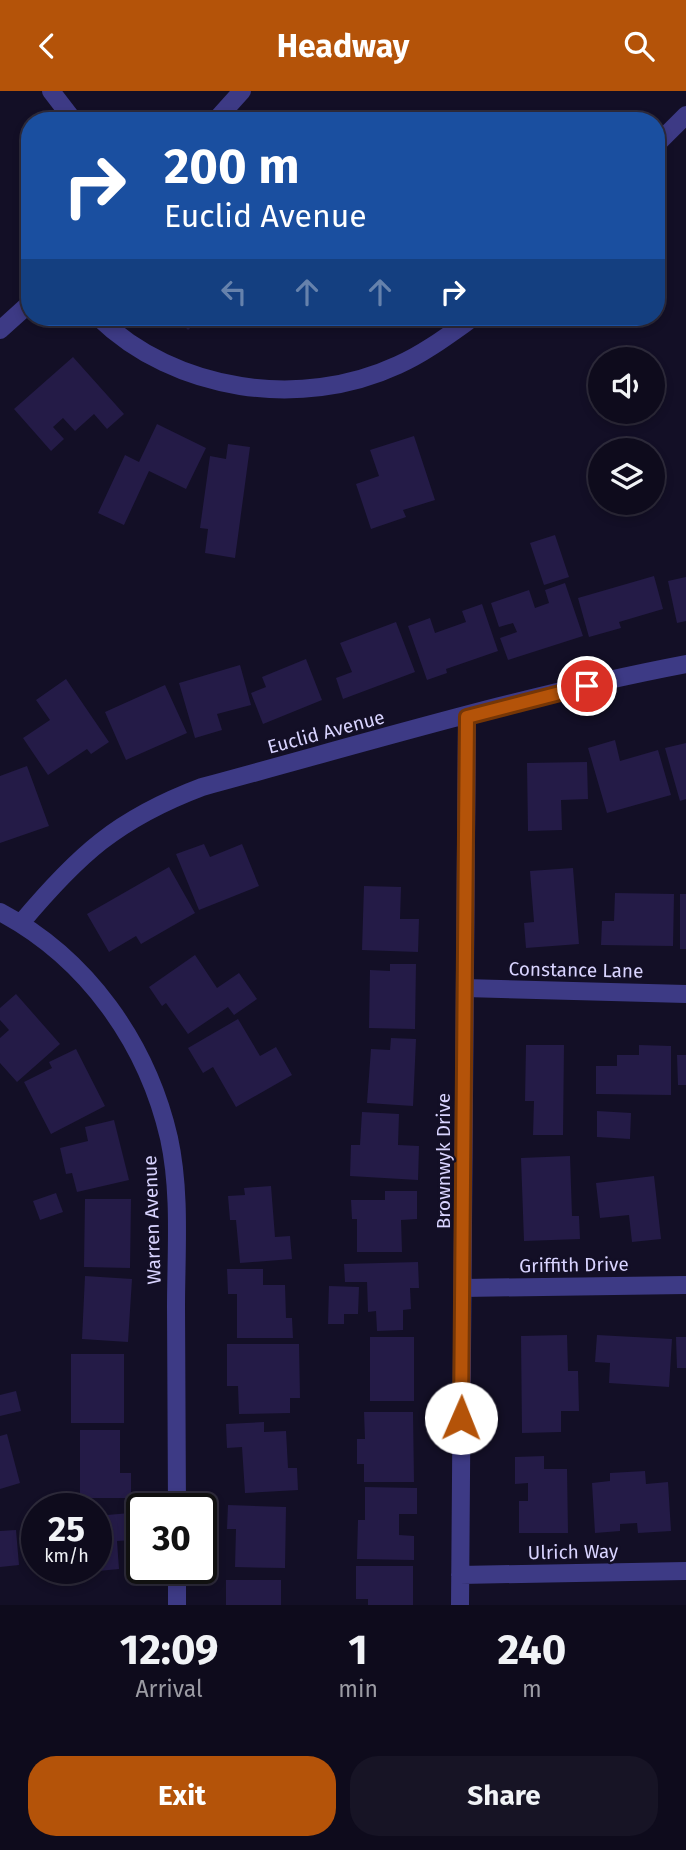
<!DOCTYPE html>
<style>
:root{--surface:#0e0b1c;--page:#171425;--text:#f1f3f6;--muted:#9b9ba3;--line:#2e2b3b;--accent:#b45309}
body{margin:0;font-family:"Fira Sans",sans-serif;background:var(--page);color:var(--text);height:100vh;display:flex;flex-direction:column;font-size:26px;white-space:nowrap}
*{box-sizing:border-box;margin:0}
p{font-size:23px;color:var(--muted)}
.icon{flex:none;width:38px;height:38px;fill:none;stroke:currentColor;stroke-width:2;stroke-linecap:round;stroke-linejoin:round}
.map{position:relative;height:1514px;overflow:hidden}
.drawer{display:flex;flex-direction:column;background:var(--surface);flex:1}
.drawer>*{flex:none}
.banner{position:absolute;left:21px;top:21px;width:644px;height:214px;border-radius:28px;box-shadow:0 4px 10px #0003,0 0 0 2px var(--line);background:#1a4fa0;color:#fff;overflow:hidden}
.controls{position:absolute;left:588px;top:256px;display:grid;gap:14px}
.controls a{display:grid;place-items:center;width:77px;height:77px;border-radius:50%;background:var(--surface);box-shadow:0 4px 10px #0003,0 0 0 2px var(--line);font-size:35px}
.speed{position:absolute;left:21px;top:1402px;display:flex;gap:14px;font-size:35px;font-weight:700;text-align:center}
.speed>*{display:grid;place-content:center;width:91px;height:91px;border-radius:50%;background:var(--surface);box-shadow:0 4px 10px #0003,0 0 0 2px var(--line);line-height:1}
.speed small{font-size:18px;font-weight:400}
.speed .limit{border:4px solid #111;border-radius:10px;background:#fff;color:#111}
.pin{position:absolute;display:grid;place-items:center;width:60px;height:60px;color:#fff;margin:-30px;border:4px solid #fff;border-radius:50%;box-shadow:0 2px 7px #0007}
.me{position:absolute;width:77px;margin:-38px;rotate:1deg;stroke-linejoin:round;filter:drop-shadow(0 0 5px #0008)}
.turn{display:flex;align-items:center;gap:24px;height:147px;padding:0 28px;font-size:32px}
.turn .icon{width:91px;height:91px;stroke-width:2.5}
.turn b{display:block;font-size:49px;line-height:60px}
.lanes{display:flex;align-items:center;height:66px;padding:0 28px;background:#0003;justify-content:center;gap:35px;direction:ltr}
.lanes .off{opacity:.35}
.eta{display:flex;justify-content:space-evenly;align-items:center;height:119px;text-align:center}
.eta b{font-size:42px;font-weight:700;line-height:49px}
.action{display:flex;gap:14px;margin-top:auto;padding:14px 28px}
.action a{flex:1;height:80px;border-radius:28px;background:var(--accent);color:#fff;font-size:28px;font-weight:700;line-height:80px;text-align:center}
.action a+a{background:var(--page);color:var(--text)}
header{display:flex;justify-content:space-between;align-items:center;height:91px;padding:0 28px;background:var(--accent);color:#fff;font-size:32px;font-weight:700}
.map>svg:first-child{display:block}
.building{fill:#241b47}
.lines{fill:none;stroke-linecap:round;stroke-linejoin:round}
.minor{stroke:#3d3a85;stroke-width:18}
.route-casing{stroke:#753606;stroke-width:18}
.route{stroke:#b45309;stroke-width:12}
.labels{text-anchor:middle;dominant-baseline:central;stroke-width:5;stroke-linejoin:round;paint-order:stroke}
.street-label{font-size:19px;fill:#d9d4ff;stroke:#130f26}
</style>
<header><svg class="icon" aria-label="back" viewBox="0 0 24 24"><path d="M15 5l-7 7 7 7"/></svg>Headway<svg class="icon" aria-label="search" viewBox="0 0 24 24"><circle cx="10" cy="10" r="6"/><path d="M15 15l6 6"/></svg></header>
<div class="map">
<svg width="686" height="1514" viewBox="0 0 686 1514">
<rect width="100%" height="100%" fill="#130f26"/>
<!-- building -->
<path class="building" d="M176,226H202L188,239Z
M73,266L124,323L107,338L94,323L75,340L63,327L53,336L64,348L51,360L14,318Z
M157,333L206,357L186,398L149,380L124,434L98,422L125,364L139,371Z
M414,345L435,409L403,419L406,426L371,438L356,393L379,385L370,359Z
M228,353L250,356L235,467L205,462L208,438L200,437L210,365L226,368Z
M555,444L569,486L544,494L530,452Z
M654,485L663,518L619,531L621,537L589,546L578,507Z
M686,486V530L677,532L668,490Z
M565,492L583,545L508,569L500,547L517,541L513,532L499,536L491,512L529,499L535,517L549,512L545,499Z
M482,513L498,560L446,578L447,582L427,589L408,535L430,527L435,542L466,531L462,520Z
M396,531L415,581L343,608L336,587L352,581L340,552Z
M306,568L322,609L263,633L251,602L266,596L262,586Z
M240,574L251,614L217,623L222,639L195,647L179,592Z
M66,588L109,651L91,663L87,658L48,684L23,647L50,629L36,609Z
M165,594L187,642L126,669L105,621Z
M615,649L620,670L658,659L671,704L607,722L588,657Z
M686,652V708L680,710L665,657Z
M587,671L588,708L561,709L562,739L528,740L527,672Z
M27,675L49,735L0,752V685Z
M204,753L210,766L242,753L259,795L199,819L176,763Z
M169,776L195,822L141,853L136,845L109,861L87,823Z
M573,777L579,853L526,857L524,832L534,831L530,780Z
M364,795L401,796L400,828H419L418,861L362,859Z
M615,802L674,803L673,855L601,854L602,830H614Z
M680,803H686V858H680Z
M195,864L217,897L239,882L257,908L234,924L228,916L188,943L166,912L162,915L149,896Z
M390,873H416L415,938L369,937L370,879L390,880Z
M16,903L60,953L17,991L0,972V947L9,939L0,929V917Z
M238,928L260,965L276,956L292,984L236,1016L213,976L203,982L188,957Z
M391,947L416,948L413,1015L367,1012L371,958L390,959Z
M526,954H564L563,1044H533L534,1010H525Z
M639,954L671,955V1004L596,1003V975H617V964H639Z
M76,958L105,1015L51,1043L24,991L52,977L49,971Z
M677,964H686V994H678Z
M597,1020L631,1022L630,1048L597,1046Z
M362,1021L399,1023L398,1054L419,1055L418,1089L350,1085L351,1054H360Z
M114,1029L129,1089L77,1101L72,1082L66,1083L60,1057L88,1050L85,1036Z
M570,1065L572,1125H579L580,1148L524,1150L521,1067Z
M654,1085L661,1148L632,1151L629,1124L600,1127L596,1092Z
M271,1095L275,1146L290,1145L292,1168L240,1172L236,1129H230L228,1105L245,1104L244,1097Z
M385,1100H417V1128L401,1129L402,1161H357V1128H352L351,1109H385Z
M56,1102L63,1121L40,1129L33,1110Z
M85,1108H131L130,1177L84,1176Z
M418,1171L419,1197H410L411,1218L403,1219V1239L377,1240L376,1220L368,1221L367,1191H345L344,1173Z
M227,1178H263V1194H285L286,1227H292L293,1247H237V1203H228Z
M85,1185L132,1188L128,1251L82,1248Z
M329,1195L359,1196L358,1223H344V1233H328Z
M567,1244L568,1280H578L579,1320H561V1341L522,1342L521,1245Z
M597,1244L672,1248L669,1296L609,1292L610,1272L595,1271Z
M370,1246H414V1310H370Z
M676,1246H686V1277H677Z
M227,1253H299L300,1307H290V1322L239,1323L238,1295H227Z
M71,1263H124V1332H71Z
M16,1300L21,1320L0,1325V1304Z
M364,1321H413L414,1391H364V1373H357V1348H365Z
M264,1331V1341L286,1340L288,1377H297L298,1399L245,1402L242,1356L227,1357L226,1333Z
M80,1339H120V1382H131V1407H80Z
M7,1343L20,1392L0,1398V1345Z
M544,1365V1378H567L568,1442H519V1410H528V1392L515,1393V1366Z
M645,1380L646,1393L668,1391L671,1440L638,1442L637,1432L620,1433V1440L595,1442L592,1392L610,1390V1382Z
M365,1396L417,1397V1423H399V1444L414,1445V1469L357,1468L358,1429H365Z
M228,1414L286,1416L285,1477L235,1476L236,1438H227Z
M130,1422L132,1449L117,1450L119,1478L77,1482L76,1477H96V1425Z
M16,1439L19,1474L0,1476V1440Z
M356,1475H413V1514H368V1508H356Z
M226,1489H281V1514H226Z"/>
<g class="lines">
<!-- minor -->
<path class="minor" d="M51,0L74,30
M215,30L242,0
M656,54L686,24
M98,226C175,301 301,319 398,274C425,262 450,243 474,226
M0,239L30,212
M0,821C87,867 147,952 169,1047C181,1102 176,1161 176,1216C176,1283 177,1350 177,1418
M21,832C78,764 117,728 202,696C362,653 523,604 686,573
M465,897L686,903
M463,1197L686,1194
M177,1477V1514
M460,1484L686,1480
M460,1514L467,626"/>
</g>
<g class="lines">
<!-- route casing -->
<g class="route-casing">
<path id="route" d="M461,1327L467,626L587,595"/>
</g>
<!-- route -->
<use href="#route" class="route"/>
</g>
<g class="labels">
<!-- street labels -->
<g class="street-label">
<text transform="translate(326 641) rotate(-15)">Euclid Avenue</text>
<text transform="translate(576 879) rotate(1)">Constance Lane</text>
<text transform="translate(443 1070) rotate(-90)">Brownwyk Drive</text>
<text transform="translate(152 1129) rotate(-92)">Warren Avenue</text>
<text transform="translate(574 1174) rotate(-1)">Griffith Drive</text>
<text transform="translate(573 1461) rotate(-1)">Ulrich Way</text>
</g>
</g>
</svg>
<div class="controls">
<a><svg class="icon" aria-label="sound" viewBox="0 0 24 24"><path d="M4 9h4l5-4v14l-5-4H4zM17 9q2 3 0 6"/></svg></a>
<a><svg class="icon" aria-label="layers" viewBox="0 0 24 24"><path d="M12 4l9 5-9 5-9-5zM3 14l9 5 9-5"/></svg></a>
</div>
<div class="speed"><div>25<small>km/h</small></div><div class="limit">30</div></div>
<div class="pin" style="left:587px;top:595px;background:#d93025"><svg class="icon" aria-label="arrive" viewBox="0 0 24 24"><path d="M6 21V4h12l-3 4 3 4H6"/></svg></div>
<svg class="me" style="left:461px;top:1327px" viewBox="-20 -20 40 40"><circle r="19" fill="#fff"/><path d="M0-13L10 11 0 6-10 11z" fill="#b45309"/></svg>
<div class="banner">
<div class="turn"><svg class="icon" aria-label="right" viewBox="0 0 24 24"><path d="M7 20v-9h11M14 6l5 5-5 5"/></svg><div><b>200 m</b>Euclid Avenue</div></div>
<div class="lanes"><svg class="icon off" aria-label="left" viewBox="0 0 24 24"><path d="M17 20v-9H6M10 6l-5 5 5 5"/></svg><svg class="icon off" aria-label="ahead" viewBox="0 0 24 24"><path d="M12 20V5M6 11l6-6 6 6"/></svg><svg class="icon off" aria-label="ahead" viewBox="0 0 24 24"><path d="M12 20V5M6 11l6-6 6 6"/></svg><svg class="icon" aria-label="right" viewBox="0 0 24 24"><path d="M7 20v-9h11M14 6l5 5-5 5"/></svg></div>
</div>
</div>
<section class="drawer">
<div class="eta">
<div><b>12:09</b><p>Arrival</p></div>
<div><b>1</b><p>min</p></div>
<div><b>240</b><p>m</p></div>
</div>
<div class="action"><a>Exit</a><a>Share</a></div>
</section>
